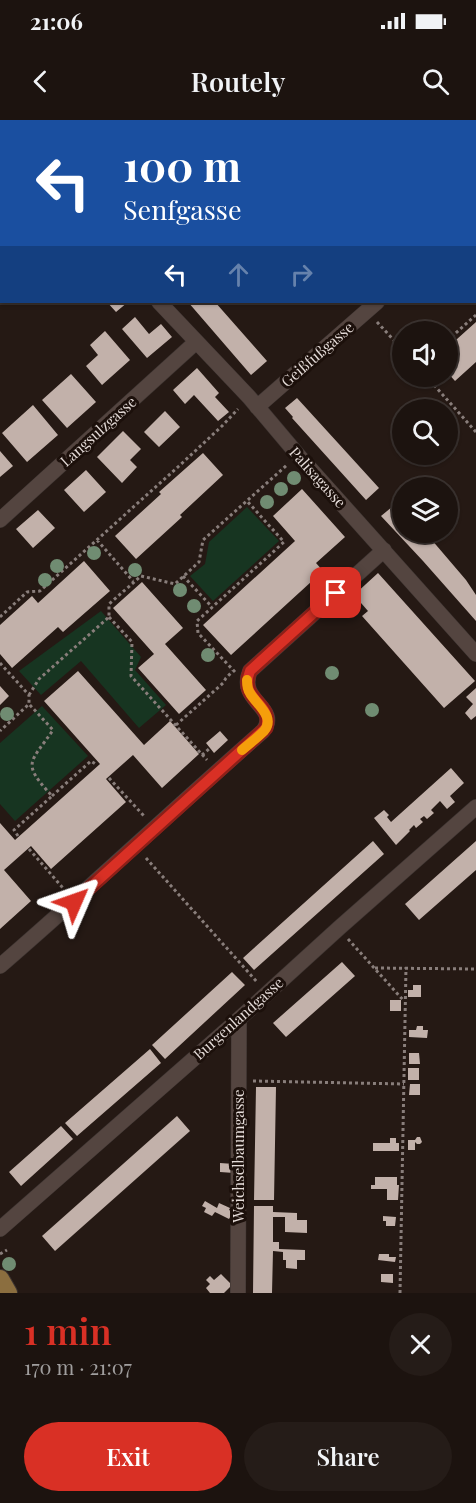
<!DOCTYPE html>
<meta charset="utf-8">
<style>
:root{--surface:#1c130f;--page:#251c18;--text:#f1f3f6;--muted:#a09e9e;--line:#3a322f;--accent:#d93025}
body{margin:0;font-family:"Playfair Display",serif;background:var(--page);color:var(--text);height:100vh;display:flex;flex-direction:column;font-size:22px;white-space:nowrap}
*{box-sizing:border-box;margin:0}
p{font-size:20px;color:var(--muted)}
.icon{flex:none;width:33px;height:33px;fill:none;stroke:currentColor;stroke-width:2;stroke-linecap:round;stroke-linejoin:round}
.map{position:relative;height:1173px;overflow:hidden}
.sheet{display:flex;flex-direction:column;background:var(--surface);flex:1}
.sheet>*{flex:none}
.top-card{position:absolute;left:0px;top:0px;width:477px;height:183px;box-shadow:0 2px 4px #0004,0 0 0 2px var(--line);background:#1a4fa0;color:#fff;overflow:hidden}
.fabs{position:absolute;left:392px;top:201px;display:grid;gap:12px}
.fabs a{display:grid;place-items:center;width:66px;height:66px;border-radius:50%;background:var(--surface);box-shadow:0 2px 4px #0004,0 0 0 2px var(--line);font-size:30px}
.pin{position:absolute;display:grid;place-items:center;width:51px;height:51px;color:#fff;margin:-26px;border-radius:12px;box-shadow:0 3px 9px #0006}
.me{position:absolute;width:66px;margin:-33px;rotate:47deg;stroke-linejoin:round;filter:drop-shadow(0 0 4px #0008)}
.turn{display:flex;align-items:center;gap:21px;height:126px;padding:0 24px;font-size:27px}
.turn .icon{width:78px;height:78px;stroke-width:2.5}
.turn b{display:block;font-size:42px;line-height:51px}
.lanes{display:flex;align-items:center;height:57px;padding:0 24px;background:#0003;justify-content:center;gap:30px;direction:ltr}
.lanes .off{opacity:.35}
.round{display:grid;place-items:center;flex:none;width:63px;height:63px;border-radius:32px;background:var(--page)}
.head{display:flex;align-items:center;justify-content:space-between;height:102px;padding:0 24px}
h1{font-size:36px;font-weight:600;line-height:45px;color:var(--accent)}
.action{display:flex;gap:12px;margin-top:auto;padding:12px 24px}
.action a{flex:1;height:69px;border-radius:36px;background:var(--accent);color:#fff;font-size:24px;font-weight:600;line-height:69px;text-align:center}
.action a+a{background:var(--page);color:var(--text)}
.status{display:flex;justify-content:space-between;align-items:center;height:42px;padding:0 30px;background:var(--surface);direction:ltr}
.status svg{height:16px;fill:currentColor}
header{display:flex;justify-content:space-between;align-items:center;height:78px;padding:0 24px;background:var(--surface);font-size:27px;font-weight:600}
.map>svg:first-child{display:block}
.green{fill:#173521}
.building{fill:#c2b1aa}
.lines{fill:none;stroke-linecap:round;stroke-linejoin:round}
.minor-casing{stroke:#3d3431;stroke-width:16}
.primary-casing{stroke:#3d3431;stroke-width:20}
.path{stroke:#897e7b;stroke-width:3;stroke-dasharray:3 3;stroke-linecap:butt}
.minor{stroke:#544540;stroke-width:15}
.primary{stroke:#8b6e3f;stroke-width:18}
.tree{fill:#708c72}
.route-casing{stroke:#8d1f18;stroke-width:15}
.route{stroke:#d93025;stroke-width:10}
.slow{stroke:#f59e0b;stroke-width:10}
.labels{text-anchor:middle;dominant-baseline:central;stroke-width:6;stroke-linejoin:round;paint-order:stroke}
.street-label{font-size:15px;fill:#e5dcd9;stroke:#1c100b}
</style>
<div class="status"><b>21:06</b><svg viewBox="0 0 49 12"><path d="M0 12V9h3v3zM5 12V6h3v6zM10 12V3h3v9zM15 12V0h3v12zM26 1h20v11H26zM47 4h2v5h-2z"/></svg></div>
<header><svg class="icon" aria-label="back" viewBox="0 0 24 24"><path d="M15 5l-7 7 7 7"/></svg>Routely<svg class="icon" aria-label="search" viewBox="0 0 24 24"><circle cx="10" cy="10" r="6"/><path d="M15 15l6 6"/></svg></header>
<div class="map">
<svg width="476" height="1173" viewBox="0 0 476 1173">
<rect width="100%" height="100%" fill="#251914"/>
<!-- green -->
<path class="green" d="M247,387L279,421L213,481L190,456L205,444L209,422Z
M101,491L141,537L135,550L166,585L139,608L81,541L41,575L19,551Z
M42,586L88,636L15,701L0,684V623Z"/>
<!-- building -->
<path class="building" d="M107,182H128L116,192Z
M188,182H215L267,241L251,255Z
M135,197L149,214L161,204L172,217L147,238L122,209Z
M476,202V242L455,261L447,252V228Z
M105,211L130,240L102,265L86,246L98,235L90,225Z
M197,248L219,273L215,277L229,292L218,301L194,275L185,284L173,270Z
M71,254L96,282L67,308L42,280Z
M297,278L379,368L366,380L292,298L293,297L285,288Z
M33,285L58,315L27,342L2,313Z
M165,291L180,307L159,327L144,312Z
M123,311L141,329L130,340L137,347L122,363L97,337Z
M0,331L13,346L0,357Z
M203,333L223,355L180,395L182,397L136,439L115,416L161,374L159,372Z
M86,350L106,372L84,392L64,370Z
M302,369L345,417L316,443L323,451L231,535L203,505L295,421L273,396Z
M398,382L402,387V412H425L466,460L476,475V501L423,441L381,396Z
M38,390L55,408L33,428L16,409Z
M84,441L110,471L63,512L58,507L12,548L0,534V505L32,476L38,483Z
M378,453L475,561L444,588L362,496L368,491L354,475Z
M142,462L183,508L165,524L206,570L179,594L138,548L154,534L113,488Z
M78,551L144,625L170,601L199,634L162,668L133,635L106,659L126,682L51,749L31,726L4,750L31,781L0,809V703L15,720L100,644L44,581Z
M0,566L9,576L0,585Z
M476,568V596L471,600L465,593L473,584L466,577Z
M220,611L228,620L214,633L206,623Z
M451,648L464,663L450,676L455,682L447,689L440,681L431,690L434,693L427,699L424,696L420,699L423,702L416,708L414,705L409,710L410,711L396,725L374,698L384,690L389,695L387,697L391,702Z
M373,721L384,734L254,850L243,838Z
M476,721V750L419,800L405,784Z
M342,842L355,856L286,917L273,903Z
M232,852L245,865L165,939L152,925Z
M413,865H421V877H408V870H413Z
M390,880H401V891H390Z
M417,906H423V910H428L427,918L409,917V910H416Z
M150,929L161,943L77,1016L65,1003Z
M409,933H419L420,944H409Z
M408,948H419V960H408Z
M410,964H420V975H409Z
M256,967H276L274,1080H254Z
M177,996L190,1011L55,1131L42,1116Z
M61,1006L73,1019L21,1066L9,1052Z
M417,1017H420L422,1022L420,1024H417L415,1022V1030H408V1020H415Z
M390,1018H396V1023H399V1031H373V1023H390Z
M220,1043L234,1044V1053L220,1052Z
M375,1057H397V1065H399L398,1080H387V1069H371V1065H375Z
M205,1081L217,1088L219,1083L230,1088L229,1090L233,1092L229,1099L215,1092L212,1096L204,1092L206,1088L202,1086Z
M254,1086H273V1092L297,1093V1100H307V1113L285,1112V1097H273V1122H279V1129L305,1130V1140H297V1149L286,1148V1140H283V1132L273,1131L272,1173H253Z
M383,1096L396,1097L395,1106H386V1101H383Z
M379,1134H389V1137H396L395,1142L378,1140Z
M221,1154L232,1165L224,1173H210L206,1168L210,1164L206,1160L210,1156L214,1160Z
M381,1154H393V1163L381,1162Z"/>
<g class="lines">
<!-- minor casing -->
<g class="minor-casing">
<path id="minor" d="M40,2L42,0
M0,38L2,36
M159,182L249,277L298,335L476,534
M257,287L377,182
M0,400L196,222
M0,846C89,769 174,689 263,611C281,587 237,582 250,551L384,430
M0,1109L239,899L339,808L476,687
M238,1173L239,899"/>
</g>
<!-- primary casing -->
<g class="primary-casing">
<path id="primary" d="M0,1159L8,1173"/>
</g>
<!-- path -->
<path class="path" d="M315,0L316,2
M401,0L402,2
M305,2L306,0
M377,202L402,229
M415,212L417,208
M447,221L476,195
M426,256L476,312
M97,420L133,461
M183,456L212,487
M0,497L27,472L40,471L179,346L222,306L238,289
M109,497L132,522L131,556L207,640
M0,543L29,575V584L0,611
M235,552L198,513L197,501L284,422L247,381
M29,575L39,559L109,497V484L141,456L175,464L199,442L203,420L287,345
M176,605L223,563L226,558L233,551
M202,635L210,628
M109,658L144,696
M52,676L91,641L97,645
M18,716L14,710L52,676C21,642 30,644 53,610L29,584
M29,729L63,768
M146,738L258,863
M348,819L404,881
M375,848L476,849
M253,961L404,964
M0,1134L7,1130
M400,1173L406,847"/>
<!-- minor -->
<use href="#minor" class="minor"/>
<!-- primary -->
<use href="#primary" class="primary"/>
</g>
<!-- trees -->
<g class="tree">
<circle cx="294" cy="358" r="7"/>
<circle cx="281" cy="369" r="7"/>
<circle cx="267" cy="382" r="7"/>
<circle cx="94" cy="433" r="7"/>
<circle cx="57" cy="446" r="7"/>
<circle cx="135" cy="450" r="7"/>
<circle cx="45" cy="460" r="7"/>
<circle cx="180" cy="470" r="7"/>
<circle cx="194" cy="486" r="7"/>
<circle cx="208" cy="535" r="7"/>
<circle cx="332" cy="553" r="7"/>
<circle cx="372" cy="590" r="7"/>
<circle cx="7" cy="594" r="7"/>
<circle cx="9" cy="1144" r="7"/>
</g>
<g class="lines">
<!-- route casing -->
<g class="route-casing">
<path id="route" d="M74,782L266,608C274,582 238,581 250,551L336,473"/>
</g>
<!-- route -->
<use href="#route" class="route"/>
<!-- slow -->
<path class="slow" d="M242,630C249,624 257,618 264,611C276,597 256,584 250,573C247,569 247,565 247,560"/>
</g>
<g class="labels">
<!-- street labels -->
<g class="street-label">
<text transform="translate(317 234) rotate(-41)">Geißfußgasse</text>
<text transform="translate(98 311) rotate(-42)">Langsulzgasse</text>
<text transform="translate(318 357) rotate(48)">Palisagasse</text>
<text transform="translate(238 898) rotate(-42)">Burgenlandgasse</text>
<text transform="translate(238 1036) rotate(-90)">Weichselbaumgasse</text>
</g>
</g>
</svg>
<div class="fabs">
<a><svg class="icon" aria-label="sound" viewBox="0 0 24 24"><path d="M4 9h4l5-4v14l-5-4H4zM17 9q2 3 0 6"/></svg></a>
<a><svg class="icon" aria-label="search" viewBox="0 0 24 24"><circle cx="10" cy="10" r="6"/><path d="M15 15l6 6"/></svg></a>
<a><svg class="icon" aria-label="layers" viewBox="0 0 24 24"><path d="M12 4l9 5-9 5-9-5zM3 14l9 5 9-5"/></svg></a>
</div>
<div class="pin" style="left:336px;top:473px;background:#d93025"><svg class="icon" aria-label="arrive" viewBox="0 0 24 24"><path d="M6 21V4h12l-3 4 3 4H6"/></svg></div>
<svg class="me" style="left:74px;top:782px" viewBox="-20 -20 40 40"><path d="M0-17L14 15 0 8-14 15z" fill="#d93025" stroke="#fff" stroke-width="4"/></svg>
<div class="top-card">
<div class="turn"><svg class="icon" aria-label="left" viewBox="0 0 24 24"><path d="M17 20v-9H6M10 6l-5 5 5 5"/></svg><div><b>100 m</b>Senfgasse</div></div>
<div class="lanes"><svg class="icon" aria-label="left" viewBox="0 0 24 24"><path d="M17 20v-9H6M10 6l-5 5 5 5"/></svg><svg class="icon off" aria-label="ahead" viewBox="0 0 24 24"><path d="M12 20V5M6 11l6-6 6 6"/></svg><svg class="icon off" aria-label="right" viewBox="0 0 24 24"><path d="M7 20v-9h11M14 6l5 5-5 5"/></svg></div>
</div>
</div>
<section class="sheet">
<div class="head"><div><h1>1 min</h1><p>170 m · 21:07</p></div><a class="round"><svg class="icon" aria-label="close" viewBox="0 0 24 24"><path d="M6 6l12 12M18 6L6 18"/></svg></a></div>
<div class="action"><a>Exit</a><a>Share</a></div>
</section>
